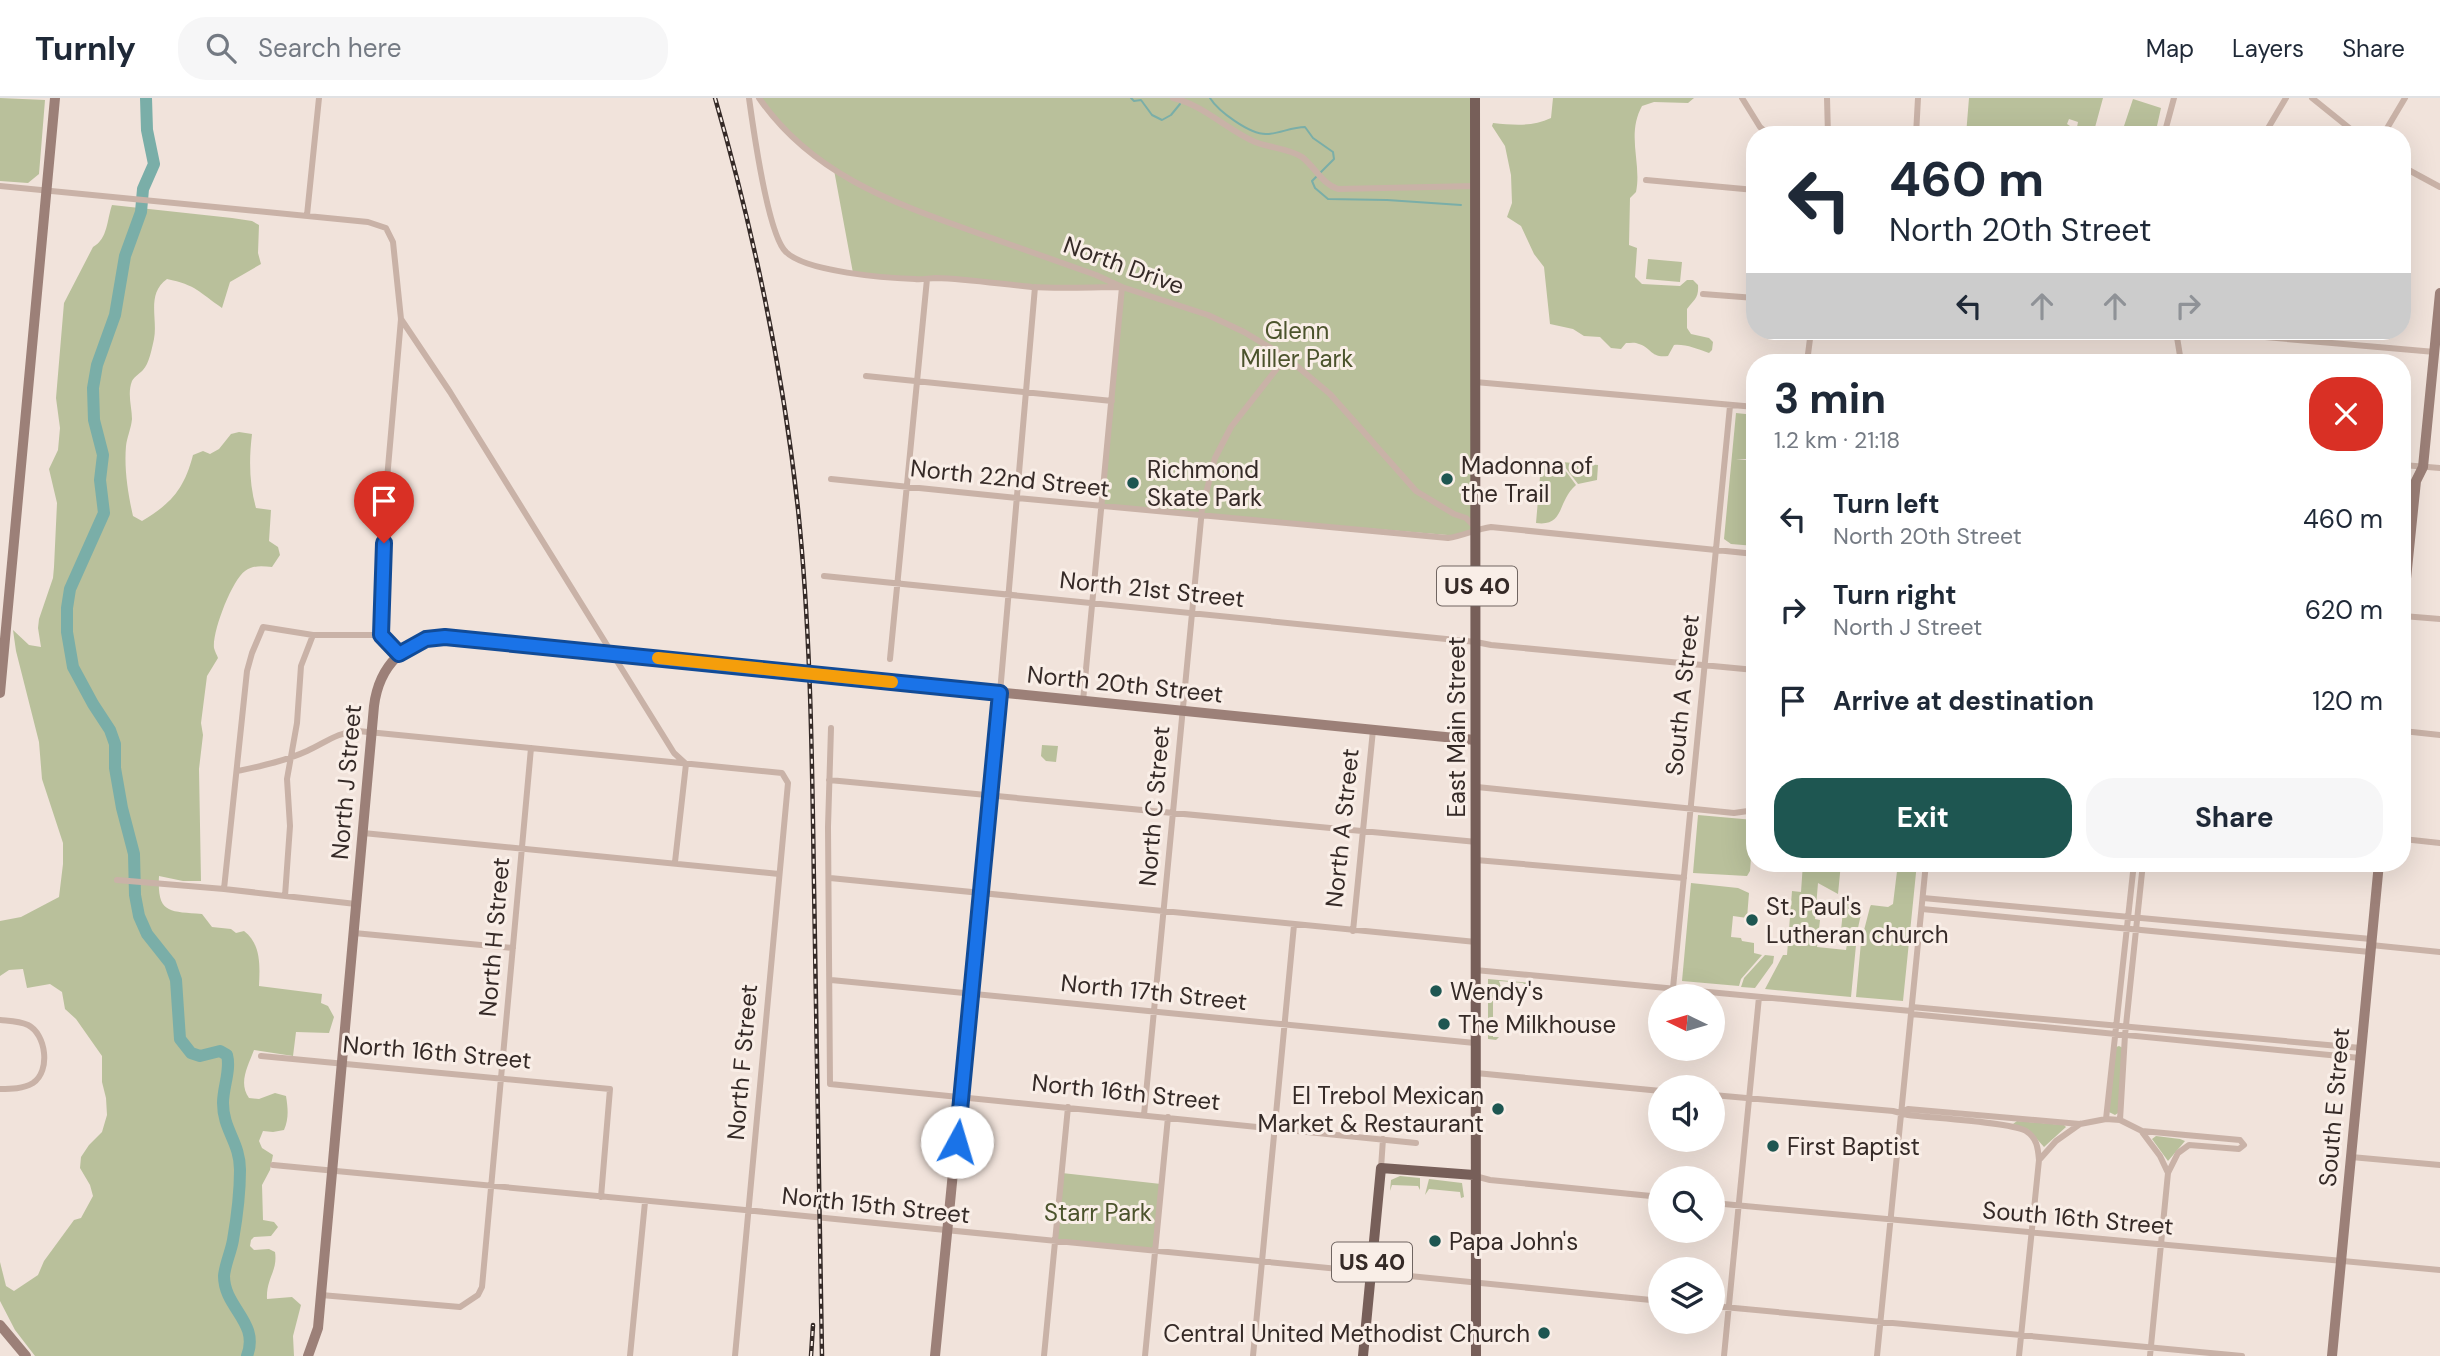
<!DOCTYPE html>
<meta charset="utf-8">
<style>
:root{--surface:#fff;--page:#f6f6f7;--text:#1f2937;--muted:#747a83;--line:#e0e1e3;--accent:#1e5651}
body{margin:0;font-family:"DM Sans",sans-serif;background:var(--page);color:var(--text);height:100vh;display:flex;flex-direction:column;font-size:26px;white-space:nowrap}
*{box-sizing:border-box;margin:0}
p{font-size:23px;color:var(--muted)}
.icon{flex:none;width:38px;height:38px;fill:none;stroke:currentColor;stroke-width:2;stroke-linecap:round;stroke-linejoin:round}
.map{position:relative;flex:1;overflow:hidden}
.drawer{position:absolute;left:1746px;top:256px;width:665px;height:518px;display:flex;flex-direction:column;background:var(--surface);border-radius:28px;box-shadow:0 7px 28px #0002}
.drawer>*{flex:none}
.top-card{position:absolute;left:1746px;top:28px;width:665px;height:214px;border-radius:28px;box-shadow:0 7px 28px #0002;background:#fff;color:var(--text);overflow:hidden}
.needle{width:46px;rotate:275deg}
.buttons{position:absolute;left:1648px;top:886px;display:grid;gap:14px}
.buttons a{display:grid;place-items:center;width:77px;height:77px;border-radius:50%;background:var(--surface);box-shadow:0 7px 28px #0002;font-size:35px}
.pin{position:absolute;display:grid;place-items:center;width:60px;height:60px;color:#fff;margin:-72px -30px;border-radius:50% 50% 50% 0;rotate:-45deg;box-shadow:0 0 7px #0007}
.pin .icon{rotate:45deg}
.me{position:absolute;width:77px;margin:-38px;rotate:6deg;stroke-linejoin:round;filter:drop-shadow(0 0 5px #0008)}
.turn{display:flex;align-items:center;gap:24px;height:147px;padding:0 28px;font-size:32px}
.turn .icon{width:91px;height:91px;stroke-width:2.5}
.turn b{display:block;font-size:49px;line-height:60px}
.lanes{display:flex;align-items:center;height:66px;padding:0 28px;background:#0003;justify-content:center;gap:35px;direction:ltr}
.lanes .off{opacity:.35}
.round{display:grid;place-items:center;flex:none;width:74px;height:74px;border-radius:28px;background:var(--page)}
.head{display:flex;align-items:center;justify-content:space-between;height:119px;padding:0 28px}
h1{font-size:42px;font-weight:700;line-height:52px}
.action{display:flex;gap:14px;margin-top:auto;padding:14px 28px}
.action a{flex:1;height:80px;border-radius:28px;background:var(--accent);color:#fff;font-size:28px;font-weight:700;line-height:80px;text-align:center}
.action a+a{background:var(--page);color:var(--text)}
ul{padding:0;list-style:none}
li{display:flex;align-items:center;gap:21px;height:91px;padding:0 28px}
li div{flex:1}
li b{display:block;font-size:26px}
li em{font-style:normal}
header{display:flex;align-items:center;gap:42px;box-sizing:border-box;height:98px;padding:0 35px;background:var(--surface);border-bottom:2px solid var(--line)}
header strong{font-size:33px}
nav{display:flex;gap:38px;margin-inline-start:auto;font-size:24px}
.search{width:490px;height:63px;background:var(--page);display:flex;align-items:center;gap:18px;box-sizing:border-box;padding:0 24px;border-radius:28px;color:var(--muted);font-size:26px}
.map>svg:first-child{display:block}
.green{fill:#b9c09b}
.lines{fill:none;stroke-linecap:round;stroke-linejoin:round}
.stream{stroke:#7aaea8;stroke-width:2}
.river{stroke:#7aaea8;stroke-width:12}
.street{stroke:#c9b2a7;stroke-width:6}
.secondary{stroke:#9c8078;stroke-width:10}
.primary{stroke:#775f59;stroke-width:10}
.rail-casing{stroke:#352a27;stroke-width:4.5}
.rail{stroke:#f9eee7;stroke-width:2;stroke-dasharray:5;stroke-linecap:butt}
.secondary-bridge{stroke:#9c8078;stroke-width:10}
.route-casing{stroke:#114b97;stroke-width:18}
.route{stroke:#1a73e8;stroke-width:12}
.slow{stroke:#f59e0b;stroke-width:12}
.poi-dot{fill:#1e5651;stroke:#f9eee7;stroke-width:2.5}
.labels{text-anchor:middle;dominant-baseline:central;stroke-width:6;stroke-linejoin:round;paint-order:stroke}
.shield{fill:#f9eee7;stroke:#706561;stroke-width:2}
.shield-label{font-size:23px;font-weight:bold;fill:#352a27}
.street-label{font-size:24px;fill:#352a27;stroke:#f9eee7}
.park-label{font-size:24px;fill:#4b532c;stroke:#f9eee7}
.poi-label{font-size:24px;fill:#352a27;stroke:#f9eee7;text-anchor:start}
</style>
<header>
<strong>Turnly</strong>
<div class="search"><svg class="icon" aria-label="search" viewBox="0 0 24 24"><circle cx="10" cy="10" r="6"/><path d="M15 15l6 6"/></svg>Search here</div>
<nav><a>Map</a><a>Layers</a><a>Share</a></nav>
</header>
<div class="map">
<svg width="2440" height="1258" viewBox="0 0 2440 1258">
<rect width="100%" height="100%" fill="#f1e3db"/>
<!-- green -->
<path class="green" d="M0,0L45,2L39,76L28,85L0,83Z
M759,0H1475L1477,431L1459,438L1102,408L1122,189H1035L853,175L834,72L798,45Z
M1553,0H1694L1688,5L1654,4L1642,8C1626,37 1642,65 1636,94L1630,100L1629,147L1637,150L1635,179L1642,186L1680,188L1687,182H1693L1698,187C1699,200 1694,202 1687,211V230L1691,236L1709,240L1713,244L1712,252L1709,255C1697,251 1686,246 1674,247L1668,258C1650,260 1652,250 1639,246C1635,244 1631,245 1626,245L1621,251L1611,250L1600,239L1584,238L1573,231L1550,226L1544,169L1534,156L1521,128L1507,119L1512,105L1511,77L1505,48L1492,28L1493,25C1514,27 1532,29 1551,20Z
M1969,0H2103L2094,33L2077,29L2078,24L2069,21L2067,26L2070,28L2067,37H2030L2027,36V32L2025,37H1966Z
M2133,1L2161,10L2155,37H2121Z
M112,107L232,120L252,123L259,127L258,155L261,166L230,184L222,210C199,194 196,187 167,181C146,196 158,221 154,241C152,250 149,266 143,272C139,276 135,278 132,283C127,296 132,309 132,321C131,331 127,339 126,348C124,371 128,396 133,418L142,423C172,405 184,391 193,357L203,353L210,356L219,351L231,336L239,334L252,336C249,361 249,385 256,410L271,412L269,443L278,449L280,457L272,469C262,468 253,467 245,473C232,482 212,534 214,550C215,554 217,557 218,560L207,578L201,625L203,637L199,671L201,783H183L159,778C157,816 169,813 202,816L212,829L231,831L236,835L244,833C261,846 260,867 259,888L322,896L321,905L328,908L334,919L329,935L296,934L293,958L254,952C248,968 238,985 249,1000L259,1001L275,995L286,998C288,1011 289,1020 284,1032L273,1034L263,1033L259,1043L262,1050L273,1057L270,1072L262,1087L263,1122L274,1124L278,1129L271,1138L254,1139L251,1142L250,1148L254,1152L269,1151L275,1154C278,1173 266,1180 267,1201L292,1199L301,1207L293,1238L294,1258H35L15,1232L0,1203V1164L6,1188L14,1193L38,1177L44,1163L74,1122L81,1120L93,1098L90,1087L80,1070L81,1059L89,1047L102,1034L107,1017L106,1000L102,984V958L76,921L65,911L62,894L50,886L27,890L23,871L9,872L0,878V823L21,819L59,799L63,766V745L42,681L39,644L16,553L13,532L29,547L41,549L38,530L39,521L53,480L54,469L57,405L49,371L58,352L60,330L56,300L64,205L93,149C108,141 107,121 112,107Z
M1648,161L1682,164L1680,184L1646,181Z
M1736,315L1755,317V361H1736L1755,363V448L1731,446L1724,441Z
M1561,364L1598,367L1597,382L1578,386Z
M1541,367L1562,368L1576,387C1557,403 1565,429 1536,425Z
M1042,647L1058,648L1056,664L1046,663L1041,658Z
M1698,717L1754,722L1750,773L1747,778L1693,775Z
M1803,765H1841L1838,796L1818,785L1815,821L1820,822L1817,849L1846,852L1847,846L1856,847L1851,899L1765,891L1783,857H1787L1792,793L1801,794Z
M1898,765H1917L1903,903L1856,899L1861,844L1870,809L1871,807L1888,809L1893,806Z
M1691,785L1738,790L1749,795L1747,820L1733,818L1731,839L1741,840L1742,843L1754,845V855L1762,857L1741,881L1739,888L1682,883Z
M1844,804L1863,807L1856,839H1848V833L1841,832Z
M1765,857L1774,858L1773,865L1755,890L1741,889L1744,880Z
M1488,881L1532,885L1529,891L1523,885L1499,883L1501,889L1493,890V898H1498L1488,901Z
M1488,903H1493V939H1499L1496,942L1488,941Z
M2119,948L2123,950L2118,1015L2115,1017L2109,1014L2116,949Z
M2017,1023L2064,1027L2066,1029L2044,1049L2029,1032L2013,1026Z
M2156,1038L2180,1041L2185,1043L2168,1063L2152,1041Z
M1062,1075L1161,1086L1155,1154L1055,1144Z
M1400,1078L1420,1080V1092L1418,1088L1392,1087L1390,1093L1391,1082Z
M1429,1081L1462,1085L1464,1099L1461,1100L1460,1094L1429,1091L1425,1097Z"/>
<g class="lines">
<!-- stream -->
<path class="stream" d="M1131,0L1134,3L1141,2L1152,17L1162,22L1171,17L1180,6
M1210,0C1218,13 1249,36 1266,36C1279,36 1291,29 1305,29L1313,40L1333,54L1334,61L1320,75
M1316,79L1312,83L1315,90L1328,101L1387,102L1461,107"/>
<!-- river -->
<path class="river" d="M146,0L147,32L154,66L143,91L141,114L125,158L115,217L97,267L93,290L94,322L103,357L100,382L104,415L70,491L67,510V534L73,569L93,606L110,632L115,646V670L122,710L134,756L135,797L139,818L147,836L170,865L176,882L180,941L191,955L200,958L220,953L227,957C231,972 223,989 223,1005C223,1032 240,1044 240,1072C240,1095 237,1119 233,1142C231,1154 225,1166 224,1178C224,1210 260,1224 247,1258"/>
<!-- street -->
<path class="street" d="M749,0C753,29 768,137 786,154C806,174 886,180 915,181C922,182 929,180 936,180C968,181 1000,186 1032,189C1062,191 1092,189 1122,189L1083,603
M759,0C810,74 888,103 969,132C1011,147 1054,162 1096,177L1122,189L1208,217L1244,234L1286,259L1330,296L1416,393L1454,416L1466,420L1476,430
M1173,0C1204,7 1227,32 1255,44C1270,50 1288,50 1302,59C1315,69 1322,86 1338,91L1475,88
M1742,0L1760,29L1769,37
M1827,0L1828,37
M2312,0L2358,37
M1916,37L1918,0
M2164,37L2174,0
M2264,37L2286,0
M2383,37L2405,0
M2403,69L2440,89
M1646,82L1755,92
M0,88L368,124L386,130L393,144L401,221L387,381L381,537L399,556
M307,117L319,0
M1703,196L1755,200
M401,221L450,294L674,655L686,666L675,764
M2022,233L2051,235L2060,233
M2176,233L2181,264
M2196,233L2435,254
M1807,264L1811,233
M866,278L1112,303
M1475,284L1755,309
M2403,367L2440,370
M831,381L1017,400L1448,440C1463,438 1476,431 1491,429L1755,456
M824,478L1476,544L1491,547L1755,572
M2403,518L2440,521
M890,561L927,181
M1000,595L1035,189
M831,630L828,729L830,986L1416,1045
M2403,633L2440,637
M238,673C261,668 285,663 307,653C325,645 337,634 358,633L782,675L788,685L735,1258
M829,682L1477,744
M1477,689L1734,715L1755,712
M363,735L779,776
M2403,741L2440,745
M1476,762L1684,780
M830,780L1476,844
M117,782L224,791L356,806
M224,791L247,573L252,555L263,529L313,537H381
M285,798L290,728L287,681L297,625L301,568L313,537
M1923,800L2371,841
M1922,811L2370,854
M1353,833L1373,632
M354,835L513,850
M2371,847L2440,854
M1475,872L1911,913
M831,882L1475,945
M1673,890L1730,308
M1912,909L2361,950
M1911,916L2360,960
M0,922C9,923 19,923 28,927C46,936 51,973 33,985C23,991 11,991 0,991
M261,958L610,991L601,1099
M1476,975L1661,993
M1713,997L1893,1013L1908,1017C1930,1020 2011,1024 2026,1033C2037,1040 2038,1050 2039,1062L2019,1258
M1901,1014L1908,1011L2080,1026L2106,1021L2120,1022L2142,1033L2240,1042L2244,1047
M1144,1017L1202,411L1215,360L1231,329L1286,259
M2106,1021L2134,765
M2120,1022L2125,937L2143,765
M2142,1034L2160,1058L2168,1075L2150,1258
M2351,1059L2440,1067
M2040,1061L2056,1043L2080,1026
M273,1067L745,1112L1661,1203
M1381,1070L1383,1041
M2168,1075L2178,1055L2189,1047L2239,1051L2244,1047
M1475,1078L1490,1082L1661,1099
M1713,1105L2440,1172
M321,1197L460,1209L478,1197L482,1189L531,650
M1713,1208L2242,1258
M630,1258L645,1104
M1044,1258L1068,1009
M1145,1258L1168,1019
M1253,1258L1294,827
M1724,1258L1759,899
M1877,1258L1926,765"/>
<!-- secondary -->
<path class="secondary" d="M2403,510L2416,383L2423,369L2440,195
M835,578L1475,642
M0,595L55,0
M0,1227L26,1258
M308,1258L318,1230L374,608C379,568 405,541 445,539L769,571
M935,1258L1000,595
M2332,1258L2379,765"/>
<!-- primary -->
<path class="primary" d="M1475,0L1476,1258
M1363,1258L1381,1070L1474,1077"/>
<!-- rail casing -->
<g class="rail-casing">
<path id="rail" d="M715,0C754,135 783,272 798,411C811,536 812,662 814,787C816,944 819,1101 822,1258
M811,1258L813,1227"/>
</g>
<!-- rail -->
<use href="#rail" class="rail"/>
<!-- secondary-bridge -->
<path class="secondary-bridge" d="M769,571L835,578"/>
</g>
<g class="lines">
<!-- route casing -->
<g class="route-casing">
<path id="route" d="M384,445L381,537L399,556L426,541L445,539L1000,595L957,1044"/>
</g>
<!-- route -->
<use href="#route" class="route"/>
<!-- slow -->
<path class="slow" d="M658,560L892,584"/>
</g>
<!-- markers -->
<g class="poi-dot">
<circle cx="1447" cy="381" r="7"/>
<circle cx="1133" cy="385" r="7"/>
<circle cx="1752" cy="822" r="7"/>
<circle cx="1436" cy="893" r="7"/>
<circle cx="1444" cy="926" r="7"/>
<circle cx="1498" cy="1011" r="7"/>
<circle cx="1773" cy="1048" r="7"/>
<circle cx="1435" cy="1143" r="7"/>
<circle cx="1544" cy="1235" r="7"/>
</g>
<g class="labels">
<!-- shield labels -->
<g class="shield">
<rect x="1437" y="468.5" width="80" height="39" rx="5"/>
<rect x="1332" y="1144.5" width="80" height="39" rx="5"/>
</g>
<g class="shield-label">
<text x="1477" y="488">US 40</text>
<text x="1372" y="1164">US 40</text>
</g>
<!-- street labels -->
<g class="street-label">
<text transform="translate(1124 167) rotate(20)">North Drive</text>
<text transform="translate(1010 380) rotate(6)">North 22nd Street</text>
<text transform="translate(1152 491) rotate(6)">North 21st Street</text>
<text transform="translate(1125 586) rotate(6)">North 20th Street</text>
<text transform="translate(1682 597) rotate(-84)">South A Street</text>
<text transform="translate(1456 629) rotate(-90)">East Main Street</text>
<text transform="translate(346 684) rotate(-85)">North J Street</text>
<text transform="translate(1154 708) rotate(-85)">North C Street</text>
<text transform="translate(1342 730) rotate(-84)">North A Street</text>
<text transform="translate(494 839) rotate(-85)">North H Street</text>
<text transform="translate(1154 894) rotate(6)">North 17th Street</text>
<text transform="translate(437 954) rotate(5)">North 16th Street</text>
<text transform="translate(742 964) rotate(-85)">North F Street</text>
<text transform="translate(1126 994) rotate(6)">North 16th Street</text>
<text transform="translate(2334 1009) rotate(-85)">South E Street</text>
<text transform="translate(876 1107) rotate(6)">North 15th Street</text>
<text transform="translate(2078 1120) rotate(5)">South 16th Street</text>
</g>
<!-- park labels -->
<g class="park-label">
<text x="1297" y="232">Glenn<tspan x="1297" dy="28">Miller Park</tspan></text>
<text x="1098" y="1114">Starr Park</text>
</g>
<!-- poi labels -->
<g class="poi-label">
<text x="1461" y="367">Madonna of<tspan x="1461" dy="28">the Trail</tspan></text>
<text x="1147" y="371">Richmond<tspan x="1147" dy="28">Skate Park</tspan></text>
<text x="1766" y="808">St. Paul's<tspan x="1766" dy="28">Lutheran church</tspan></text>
<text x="1450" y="893">Wendy's</text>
<text x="1458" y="926">The Milkhouse</text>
<text x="1484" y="997" text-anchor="end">El Trebol Mexican<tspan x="1484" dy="28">Market &amp; Restaurant</tspan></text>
<text x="1787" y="1048">First Baptist</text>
<text x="1449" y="1143">Papa John's</text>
<text x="1530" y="1235" text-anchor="end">Central United Methodist Church</text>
</g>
</g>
</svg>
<div class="buttons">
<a><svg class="needle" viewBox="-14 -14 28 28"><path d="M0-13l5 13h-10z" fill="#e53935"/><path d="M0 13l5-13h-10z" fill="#747a83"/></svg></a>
<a><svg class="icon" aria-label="sound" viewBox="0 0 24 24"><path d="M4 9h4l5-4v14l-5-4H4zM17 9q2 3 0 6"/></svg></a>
<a><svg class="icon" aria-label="search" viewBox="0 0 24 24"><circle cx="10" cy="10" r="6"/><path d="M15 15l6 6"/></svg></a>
<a><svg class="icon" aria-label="layers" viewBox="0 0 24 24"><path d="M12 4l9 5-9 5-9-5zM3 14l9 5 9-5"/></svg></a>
</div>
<div class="pin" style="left:384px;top:445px;background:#d93025"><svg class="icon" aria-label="arrive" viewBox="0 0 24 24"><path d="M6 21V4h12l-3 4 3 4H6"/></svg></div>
<svg class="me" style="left:957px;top:1044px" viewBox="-20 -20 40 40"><circle r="19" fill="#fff"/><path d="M0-13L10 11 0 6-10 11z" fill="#1a73e8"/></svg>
<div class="top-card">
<div class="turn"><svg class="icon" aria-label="left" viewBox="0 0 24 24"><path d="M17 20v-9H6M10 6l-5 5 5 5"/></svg><div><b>460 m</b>North 20th Street</div></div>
<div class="lanes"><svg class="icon" aria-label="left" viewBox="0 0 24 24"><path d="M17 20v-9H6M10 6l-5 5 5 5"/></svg><svg class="icon off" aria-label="ahead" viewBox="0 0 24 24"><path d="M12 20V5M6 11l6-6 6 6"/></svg><svg class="icon off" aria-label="ahead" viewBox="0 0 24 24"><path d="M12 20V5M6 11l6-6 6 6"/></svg><svg class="icon off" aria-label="right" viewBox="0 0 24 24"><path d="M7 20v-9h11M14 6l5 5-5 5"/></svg></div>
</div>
<section class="drawer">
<div class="head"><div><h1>3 min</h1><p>1.2 km · 21:18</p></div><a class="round" style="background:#d93025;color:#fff"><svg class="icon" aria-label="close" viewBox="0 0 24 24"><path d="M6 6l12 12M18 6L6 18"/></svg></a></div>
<ul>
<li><svg class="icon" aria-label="left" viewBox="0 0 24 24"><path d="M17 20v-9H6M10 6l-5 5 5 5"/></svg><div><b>Turn left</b><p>North 20th Street</p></div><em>460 m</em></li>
<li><svg class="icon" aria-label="right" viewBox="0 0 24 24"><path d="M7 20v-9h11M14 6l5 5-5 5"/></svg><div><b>Turn right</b><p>North J Street</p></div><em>620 m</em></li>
<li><svg class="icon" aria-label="arrive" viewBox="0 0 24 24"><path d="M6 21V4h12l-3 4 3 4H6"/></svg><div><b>Arrive at destination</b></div><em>120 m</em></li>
</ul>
<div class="action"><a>Exit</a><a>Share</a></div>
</section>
</div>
